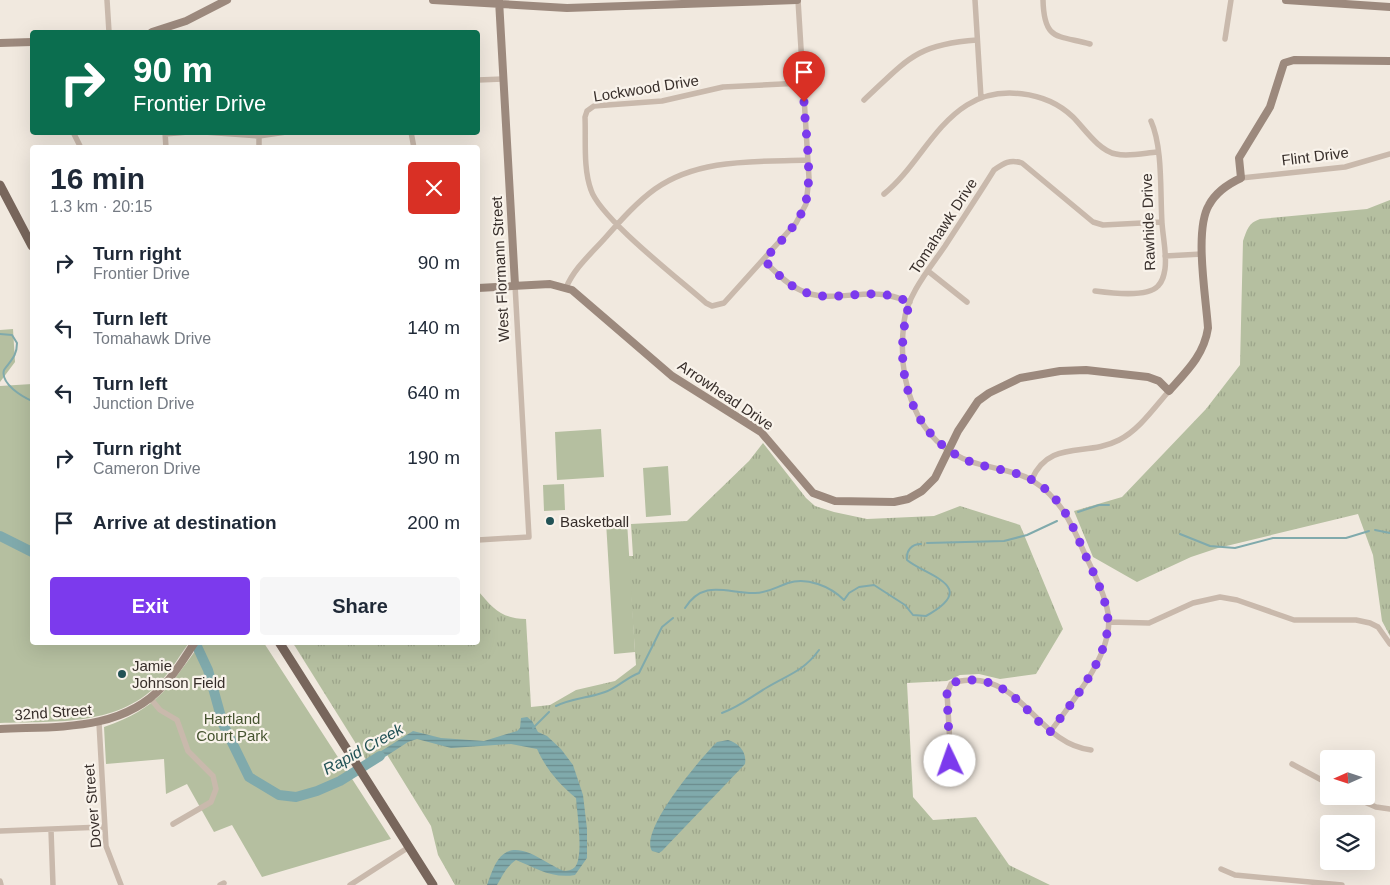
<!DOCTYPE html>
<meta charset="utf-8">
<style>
:root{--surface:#fff;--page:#f6f6f7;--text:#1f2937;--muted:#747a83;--accent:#7c3aed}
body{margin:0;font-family:Arial,sans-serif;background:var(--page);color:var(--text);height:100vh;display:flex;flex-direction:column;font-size:19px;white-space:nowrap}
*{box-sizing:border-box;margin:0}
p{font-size:16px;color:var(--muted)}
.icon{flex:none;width:28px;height:28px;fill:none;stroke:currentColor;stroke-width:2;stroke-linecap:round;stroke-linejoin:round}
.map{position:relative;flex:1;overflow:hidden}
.sheet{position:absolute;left:30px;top:145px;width:450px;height:500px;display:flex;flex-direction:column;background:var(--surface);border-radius:5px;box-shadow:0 5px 20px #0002}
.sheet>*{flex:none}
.top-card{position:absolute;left:30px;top:30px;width:450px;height:105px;border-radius:5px;box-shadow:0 5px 20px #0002;background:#0b6e4f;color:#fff;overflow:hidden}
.needle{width:32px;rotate:267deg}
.controls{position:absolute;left:1320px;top:750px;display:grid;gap:10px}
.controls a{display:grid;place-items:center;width:55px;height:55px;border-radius:5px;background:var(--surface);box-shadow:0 5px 20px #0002;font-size:25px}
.pin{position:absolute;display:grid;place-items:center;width:42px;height:42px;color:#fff;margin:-51px -21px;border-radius:50% 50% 50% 0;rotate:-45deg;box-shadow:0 0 5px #0007}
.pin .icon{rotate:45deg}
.me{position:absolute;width:55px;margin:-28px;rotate:357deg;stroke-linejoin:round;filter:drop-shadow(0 0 4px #0008)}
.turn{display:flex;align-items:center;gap:18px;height:105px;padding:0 20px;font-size:22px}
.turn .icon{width:65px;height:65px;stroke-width:2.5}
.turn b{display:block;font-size:35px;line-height:42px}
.round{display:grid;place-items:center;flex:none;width:52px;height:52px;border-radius:5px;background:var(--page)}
.summary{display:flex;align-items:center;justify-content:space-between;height:85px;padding:0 20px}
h1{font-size:30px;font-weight:700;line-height:38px}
.button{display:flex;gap:10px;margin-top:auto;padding:10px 20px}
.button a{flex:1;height:58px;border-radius:5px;background:var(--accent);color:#fff;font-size:20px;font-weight:700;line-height:58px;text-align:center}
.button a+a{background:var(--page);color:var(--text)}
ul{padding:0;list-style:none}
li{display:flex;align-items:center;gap:15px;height:65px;padding:0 20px}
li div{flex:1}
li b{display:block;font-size:19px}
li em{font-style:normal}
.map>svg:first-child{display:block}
.grass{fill:url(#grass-tufts)}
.park{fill:#b5bfa0}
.water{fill:url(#water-rules)}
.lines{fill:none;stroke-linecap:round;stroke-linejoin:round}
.stream{stroke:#80aaac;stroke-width:2}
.river{stroke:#80aaac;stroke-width:10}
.street{stroke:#c9b9ac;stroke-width:5.5}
.secondary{stroke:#9c897d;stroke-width:8}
.primary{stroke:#78665c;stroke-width:9}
.route{stroke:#7c3aed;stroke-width:9;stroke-dasharray:0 16.2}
.poi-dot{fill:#225256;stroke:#f9f3eb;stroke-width:2}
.labels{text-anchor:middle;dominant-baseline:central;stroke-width:4.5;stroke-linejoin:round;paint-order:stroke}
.street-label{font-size:15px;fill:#372e2a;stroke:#f9f3eb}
.poi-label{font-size:15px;fill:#372e2a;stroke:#f9f3eb;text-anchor:start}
.park-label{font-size:15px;fill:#465430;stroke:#f9f3eb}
.water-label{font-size:16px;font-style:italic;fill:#225256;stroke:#f9f3eb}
</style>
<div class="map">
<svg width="1390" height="885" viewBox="0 0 1390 885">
<defs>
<pattern id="grass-tufts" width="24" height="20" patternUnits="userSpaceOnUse" patternTransform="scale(1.25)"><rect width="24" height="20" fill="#b5bfa0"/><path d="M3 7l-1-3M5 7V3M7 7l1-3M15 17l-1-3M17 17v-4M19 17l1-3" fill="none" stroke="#9ca48a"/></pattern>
<pattern id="water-rules" width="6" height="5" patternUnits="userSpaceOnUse" patternTransform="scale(1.25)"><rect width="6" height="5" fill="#80aaac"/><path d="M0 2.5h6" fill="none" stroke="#6a8b8c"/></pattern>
</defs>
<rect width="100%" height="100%" fill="#f1e9df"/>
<!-- grass -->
<path class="grass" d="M1390,200V636L1382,621L1373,555L1358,514L1218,548L1191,557L1137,582L1093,557L1074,511L1122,497L1206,409L1240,365L1243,241C1247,230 1248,223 1260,219L1367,209Z
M763,443L806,498L815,506L834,512L867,519L934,516L960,506L1020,525L1063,629L1036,674L1000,679L979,674L960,675L947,681L907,683L913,797L933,820L976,817L1009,865L1050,885H455L438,855L431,826L386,753L368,763L293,643L478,642V591C494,609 500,618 526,619L531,707L550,705L576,690L615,681L636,665L628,556H633L631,524L687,521L749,461Z"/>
<!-- park -->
<path class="park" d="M13,329L15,362L0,382V330Z
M32,384V642L189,643C180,655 172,669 162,680C121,727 56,721 0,723V386Z
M601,429L604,477L557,480L555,432Z
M668,466L671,515L646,517L643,468Z
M564,484L565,510L544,511L543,485Z
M627,521L635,652L614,654L606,522Z
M201,643H264L391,839L262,877L232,825L214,832L187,784L166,794L164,759L106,764L104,727C159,708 169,686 201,643Z"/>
<!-- water -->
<path class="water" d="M527,717L532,721L538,732L547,736L561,749L573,765L583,795L587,829V858L575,875C552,879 536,868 516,860C506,867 503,875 497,885H487C490,877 493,867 498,860C515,835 545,864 564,871C567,871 572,870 575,867C584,857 577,812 576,798C559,784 546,769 537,749L511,744L451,748L417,739L408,742L371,766L367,760L413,731L441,738L484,741L517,731L520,728L521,718Z
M728,740C739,743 747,752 745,764L662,851L659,853L652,851C639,831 698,762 713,746L717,742Z"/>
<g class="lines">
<!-- stream -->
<path class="stream" d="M0,334L12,335L17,343C17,356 11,360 4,370C0,384 23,397 32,401
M1078,512L1099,505H1109
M1375,530L1390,533
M1180,534L1210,546L1235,548L1273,538H1346L1369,531
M927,543L1004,541L1027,535L1057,521
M685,608C704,578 728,594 755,593C768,593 776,587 788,583C807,577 830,586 844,600L849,593L859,587L874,585L905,605L913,615L926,616C981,586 926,576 907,560C906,551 911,544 921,544
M556,706C573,698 589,698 605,692C617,688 626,678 639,673L662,627L673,618
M722,713C739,707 751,697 766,688C787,675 803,672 819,650
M533,728L549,712"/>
<!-- river -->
<path class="river" d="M0,536L32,552
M195,642L208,670L223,724L249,777L279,795L296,797L317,791L340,781L380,756"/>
<!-- street -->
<path class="street" d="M107,0L109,32
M798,0L809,178L806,204L796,223L724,303L712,306L706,303C680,280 600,218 591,190C583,168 586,140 585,117L587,111L594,106L662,101L723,87L802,83
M975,0L981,98
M1043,0C1044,41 1057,35 1090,44
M1225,39L1231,0
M478,80L503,79
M864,100C907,60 916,44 977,40
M73,132L81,148
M165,132L166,148
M204,132L259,136L286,132
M411,132L414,148
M165,134L188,132
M259,136V148
M1241,178L1345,167L1390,154
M884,194C916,168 932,127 967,105C998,85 1046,91 1073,117C1084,128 1099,151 1116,154C1128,157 1145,153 1157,152
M1165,256L1202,254
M764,261C775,271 786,284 800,290C824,302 850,293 876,294C888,294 899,298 910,302
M928,271L967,302
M566,288C574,268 592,253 606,237C621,220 637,202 655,189C699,158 756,162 807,160
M1095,291C1110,293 1147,298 1158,286C1163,281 1164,275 1165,269C1167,254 1163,238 1162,223C1160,192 1163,148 1151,121
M1032,479C1050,439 1087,457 1119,440C1139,430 1154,408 1169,391
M478,540L529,537L515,285
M1109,622L1149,623L1193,603L1220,597L1237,600L1294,620H1356L1370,623L1378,627L1390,644
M150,698L160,710L177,720L188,751L213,776L216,789L211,802L173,824
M99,723L106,846L121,885
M1050,732C1072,702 1115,652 1108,613C1104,591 1092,570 1083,550C1071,522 1060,498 1033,481C1018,471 990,468 972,462C913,442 897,378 904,322C907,295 930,268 945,246C961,221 978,196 994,170C1004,163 1010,159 1022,163L1093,222L1103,225L1162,222
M1292,764L1329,784
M952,778L947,693L951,684C958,680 963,681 970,680C1024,679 1039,744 1091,750
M1351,796L1376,807L1390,809
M51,830L53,885
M0,831L103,827
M1221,869L1235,875L1342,885
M0,881L1,885
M220,885L224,883
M350,885L409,847"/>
<!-- secondary -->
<path class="secondary" d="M433,0L567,8L797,0
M499,0L515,285
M1286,0L1390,7
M152,32L186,21L227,0
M0,43L32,42
M478,288L550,284L572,290L672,376L761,432L813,493L835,501L894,502L908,499L922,491L935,478L958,431L978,401L989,393L1020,378L1060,371L1086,370L1148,377L1159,381L1169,391C1187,371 1204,355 1208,328C1206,297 1194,230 1209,205C1216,192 1228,184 1241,178L1239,158L1270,107L1284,63L1294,60L1390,61
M0,729C57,726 121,732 163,686C175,674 185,657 195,642"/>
<!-- primary -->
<path class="primary" d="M0,185L32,246
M279,642L433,885"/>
</g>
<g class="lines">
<!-- route -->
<path class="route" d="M804,102C805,131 815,188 802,212C793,230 777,245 764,260C775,271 786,284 800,290C824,302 850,293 876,294C888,294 899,298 910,302C891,362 907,437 971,462C990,469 1014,470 1032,480C1058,494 1070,519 1081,545C1090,567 1103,589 1107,612C1115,652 1072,702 1050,732C1024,710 1009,680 970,680C963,681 958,680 951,684L947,693L950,761"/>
</g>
<!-- markers -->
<g class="poi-dot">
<circle cx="550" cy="521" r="5"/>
<circle cx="122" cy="674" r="5"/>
</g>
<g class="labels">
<!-- street labels -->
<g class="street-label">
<text transform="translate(646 88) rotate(-9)">Lockwood Drive</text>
<text transform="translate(1315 156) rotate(-7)">Flint Drive</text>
<text transform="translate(1148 222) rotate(-92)">Rawhide Drive</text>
<text transform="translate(943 226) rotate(-57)">Tomahawk Drive</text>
<text transform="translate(500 269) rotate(-93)">West Flormann Street</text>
<text transform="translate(726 395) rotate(34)">Arrowhead Drive</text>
<text transform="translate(53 712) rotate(-4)">32nd Street</text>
<text transform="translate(92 806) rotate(-95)">Dover Street</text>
</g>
<!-- poi labels -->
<g class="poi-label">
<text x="560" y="521">Basketball</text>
<text x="132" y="665">Jamie<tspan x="132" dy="17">Johnson Field</tspan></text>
</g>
<!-- park labels -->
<g class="park-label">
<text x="232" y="718">Hartland<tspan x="232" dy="17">Court Park</tspan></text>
</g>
<!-- water labels -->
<g class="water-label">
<text transform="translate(363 749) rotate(-29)">Rapid Creek</text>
</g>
</g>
</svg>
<div class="controls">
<a><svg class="needle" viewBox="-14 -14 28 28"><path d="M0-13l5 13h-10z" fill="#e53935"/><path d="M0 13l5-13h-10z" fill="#747a83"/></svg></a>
<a><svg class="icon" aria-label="layers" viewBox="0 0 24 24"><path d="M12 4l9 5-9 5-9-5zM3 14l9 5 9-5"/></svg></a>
</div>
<div class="pin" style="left:804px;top:102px;background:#d93025"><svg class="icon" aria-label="arrive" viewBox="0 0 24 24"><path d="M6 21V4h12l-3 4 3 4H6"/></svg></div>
<svg class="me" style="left:950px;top:761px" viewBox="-20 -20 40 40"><circle r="19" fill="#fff"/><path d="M0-13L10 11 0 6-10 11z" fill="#7c3aed"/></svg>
<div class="top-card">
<div class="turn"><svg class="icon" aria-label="right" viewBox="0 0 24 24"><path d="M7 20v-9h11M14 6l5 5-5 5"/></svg><div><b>90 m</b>Frontier Drive</div></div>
</div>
<section class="sheet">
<div class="summary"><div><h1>16 min</h1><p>1.3 km · 20:15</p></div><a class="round" style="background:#d93025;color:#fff"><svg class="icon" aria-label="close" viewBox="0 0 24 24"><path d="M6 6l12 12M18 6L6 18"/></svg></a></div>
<ul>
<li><svg class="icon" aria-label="right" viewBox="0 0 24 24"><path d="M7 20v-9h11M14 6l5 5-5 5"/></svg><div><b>Turn right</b><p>Frontier Drive</p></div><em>90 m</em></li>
<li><svg class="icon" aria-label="left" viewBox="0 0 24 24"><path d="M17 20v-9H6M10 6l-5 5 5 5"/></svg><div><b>Turn left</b><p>Tomahawk Drive</p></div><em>140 m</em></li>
<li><svg class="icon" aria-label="left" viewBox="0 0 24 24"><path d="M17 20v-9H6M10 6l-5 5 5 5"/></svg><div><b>Turn left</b><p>Junction Drive</p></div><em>640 m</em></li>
<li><svg class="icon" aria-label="right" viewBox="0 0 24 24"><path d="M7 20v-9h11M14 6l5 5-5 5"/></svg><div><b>Turn right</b><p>Cameron Drive</p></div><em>190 m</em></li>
<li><svg class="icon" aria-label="arrive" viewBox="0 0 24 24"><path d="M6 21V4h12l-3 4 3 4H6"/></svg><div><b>Arrive at destination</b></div><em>200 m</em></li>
</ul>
<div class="button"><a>Exit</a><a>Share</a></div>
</section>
</div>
